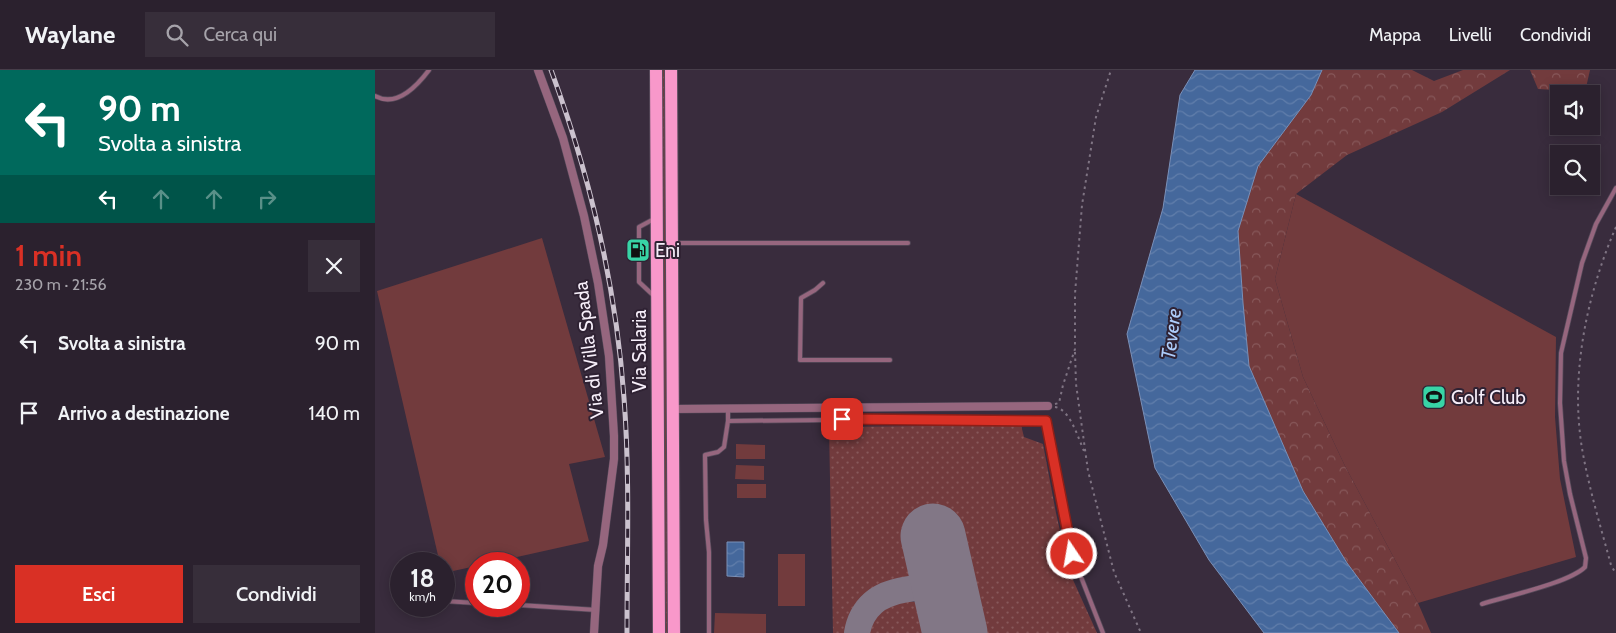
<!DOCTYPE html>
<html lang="it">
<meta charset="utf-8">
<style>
:root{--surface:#2b212e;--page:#372e3a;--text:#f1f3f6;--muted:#a6a3aa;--line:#473e4a;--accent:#d93025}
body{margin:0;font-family:Cabin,sans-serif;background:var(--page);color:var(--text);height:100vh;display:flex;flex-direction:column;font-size:19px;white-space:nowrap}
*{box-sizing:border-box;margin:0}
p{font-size:16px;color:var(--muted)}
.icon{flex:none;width:28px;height:28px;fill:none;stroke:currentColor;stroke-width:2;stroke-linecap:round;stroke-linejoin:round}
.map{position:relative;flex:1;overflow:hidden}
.sheet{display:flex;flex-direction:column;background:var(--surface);width:375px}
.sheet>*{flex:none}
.guide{background:#00695c;color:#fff;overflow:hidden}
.tools{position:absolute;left:1175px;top:15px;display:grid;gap:10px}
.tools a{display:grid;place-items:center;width:50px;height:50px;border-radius:0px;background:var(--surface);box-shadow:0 2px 12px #0003,0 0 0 1px var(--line);font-size:25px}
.speed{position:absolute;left:15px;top:482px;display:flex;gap:10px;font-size:25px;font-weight:700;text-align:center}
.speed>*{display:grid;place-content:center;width:65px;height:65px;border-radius:50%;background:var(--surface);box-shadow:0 2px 12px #0003,0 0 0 1px var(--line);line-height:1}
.speed small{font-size:12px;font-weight:400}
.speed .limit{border:8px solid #d22;background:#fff;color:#111}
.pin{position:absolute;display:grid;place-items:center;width:42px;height:42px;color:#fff;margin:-21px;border-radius:10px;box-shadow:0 2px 8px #0006}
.me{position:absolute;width:55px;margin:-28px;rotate:348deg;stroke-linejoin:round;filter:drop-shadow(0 0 4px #0008)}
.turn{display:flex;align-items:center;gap:18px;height:105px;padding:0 15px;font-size:22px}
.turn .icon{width:65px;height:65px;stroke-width:2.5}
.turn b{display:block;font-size:35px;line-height:42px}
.lanes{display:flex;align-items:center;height:48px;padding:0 15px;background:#0003;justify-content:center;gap:25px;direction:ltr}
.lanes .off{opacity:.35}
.round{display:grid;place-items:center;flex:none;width:52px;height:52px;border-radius:0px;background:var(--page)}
.headline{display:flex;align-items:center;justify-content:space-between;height:85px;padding:0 15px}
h1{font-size:30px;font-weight:600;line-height:38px;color:var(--accent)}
.action{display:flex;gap:10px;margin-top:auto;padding:10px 15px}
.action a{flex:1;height:58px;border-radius:0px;background:var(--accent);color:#fff;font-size:20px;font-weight:600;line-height:58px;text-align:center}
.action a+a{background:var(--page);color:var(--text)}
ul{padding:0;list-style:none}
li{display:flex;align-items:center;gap:15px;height:70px;padding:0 15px}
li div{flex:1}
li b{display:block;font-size:19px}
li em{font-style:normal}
header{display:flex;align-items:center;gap:30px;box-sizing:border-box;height:70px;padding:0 25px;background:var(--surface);border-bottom:1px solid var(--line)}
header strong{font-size:24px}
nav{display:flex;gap:28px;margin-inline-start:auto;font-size:18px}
.search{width:350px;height:45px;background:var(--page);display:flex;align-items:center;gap:12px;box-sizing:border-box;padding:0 18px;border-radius:0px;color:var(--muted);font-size:19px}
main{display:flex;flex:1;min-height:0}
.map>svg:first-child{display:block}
.grass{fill:url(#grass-dots)}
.forest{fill:url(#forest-crowns)}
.garden{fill:#723b3d}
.water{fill:url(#water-waves);stroke:#7a90b8}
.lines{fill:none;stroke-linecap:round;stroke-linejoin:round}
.taxiway{stroke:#827786;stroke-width:26}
.runway{stroke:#827786;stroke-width:65}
.service-casing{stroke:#574b5b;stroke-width:5.5}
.minor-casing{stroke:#574b5b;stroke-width:9}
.primary-casing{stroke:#574b5b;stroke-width:14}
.path{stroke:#7f7483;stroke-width:2;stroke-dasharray:2.5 4;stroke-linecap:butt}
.service{stroke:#96667e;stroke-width:4}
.minor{stroke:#96667e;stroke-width:8}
.primary{stroke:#f898ca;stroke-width:12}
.rail-casing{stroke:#cbc2ce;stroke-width:5}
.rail{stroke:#2f2233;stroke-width:3;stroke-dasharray:9;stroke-linecap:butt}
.route-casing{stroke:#8d1f18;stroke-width:12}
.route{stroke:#d93025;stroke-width:9}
.labels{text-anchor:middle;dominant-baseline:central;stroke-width:4;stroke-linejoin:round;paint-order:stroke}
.poi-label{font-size:19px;fill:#f7effa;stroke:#2f2233;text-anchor:start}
.street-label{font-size:19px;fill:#f7effa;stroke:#2f2233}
.water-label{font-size:20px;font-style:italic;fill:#adccfa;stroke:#2f2233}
</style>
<header>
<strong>Waylane</strong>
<div class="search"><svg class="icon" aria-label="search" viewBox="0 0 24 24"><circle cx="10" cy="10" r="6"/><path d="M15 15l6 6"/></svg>Cerca qui</div>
<nav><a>Mappa</a><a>Livelli</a><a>Condividi</a></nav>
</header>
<main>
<section class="sheet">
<div class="guide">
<div class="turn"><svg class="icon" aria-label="left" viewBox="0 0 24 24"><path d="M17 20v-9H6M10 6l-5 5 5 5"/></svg><div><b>90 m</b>Svolta a sinistra</div></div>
<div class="lanes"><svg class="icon" aria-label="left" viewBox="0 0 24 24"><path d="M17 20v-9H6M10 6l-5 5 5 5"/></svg><svg class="icon off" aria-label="ahead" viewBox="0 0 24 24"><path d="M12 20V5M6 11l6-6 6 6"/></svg><svg class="icon off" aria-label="ahead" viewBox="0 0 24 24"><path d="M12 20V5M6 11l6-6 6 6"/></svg><svg class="icon off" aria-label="right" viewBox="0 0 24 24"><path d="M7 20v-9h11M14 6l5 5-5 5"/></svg></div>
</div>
<div class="headline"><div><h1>1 min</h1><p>230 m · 21:56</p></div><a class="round"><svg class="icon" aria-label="close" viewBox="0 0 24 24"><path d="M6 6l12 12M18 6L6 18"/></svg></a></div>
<ul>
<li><svg class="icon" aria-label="left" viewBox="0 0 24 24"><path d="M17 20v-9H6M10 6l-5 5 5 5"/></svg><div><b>Svolta a sinistra</b></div><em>90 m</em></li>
<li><svg class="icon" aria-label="arrive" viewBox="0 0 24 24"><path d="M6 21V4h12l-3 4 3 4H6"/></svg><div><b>Arrivo a destinazione</b></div><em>140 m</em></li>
</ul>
<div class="action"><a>Esci</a><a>Condividi</a></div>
</section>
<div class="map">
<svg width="1241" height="563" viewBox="0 0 1241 563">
<defs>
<pattern id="grass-dots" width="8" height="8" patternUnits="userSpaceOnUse" patternTransform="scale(1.25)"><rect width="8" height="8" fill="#723b3d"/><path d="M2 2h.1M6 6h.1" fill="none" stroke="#87585a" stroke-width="1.8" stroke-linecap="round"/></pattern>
<pattern id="forest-crowns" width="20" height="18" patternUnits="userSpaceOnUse" patternTransform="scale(1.25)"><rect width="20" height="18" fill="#723b3d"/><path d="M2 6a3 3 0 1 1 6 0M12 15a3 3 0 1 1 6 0" fill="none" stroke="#87585a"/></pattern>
<pattern id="water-waves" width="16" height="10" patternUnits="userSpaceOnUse" patternTransform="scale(1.25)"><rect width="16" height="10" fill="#45689c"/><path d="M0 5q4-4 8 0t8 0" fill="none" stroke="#617eab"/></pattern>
</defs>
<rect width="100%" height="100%" fill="#392c3d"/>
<!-- grass -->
<path class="grass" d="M288,0H293L294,563H289Z
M646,355L649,367L668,374L681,443L694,501L722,563H605L579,452L532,461L541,500L538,507C514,517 487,520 476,548C475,553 472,557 472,563H458L454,357Z
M526,531C555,531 551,539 557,563H491C496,542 508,539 526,531Z"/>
<!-- forest -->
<path class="forest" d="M947,0H1037L1059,11L1088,0H1135L1067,42L972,85L921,124L900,209L928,307L970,396L1043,533L1056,563H1024L972,493L928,421L874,296L868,233L863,161L883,96L936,25Z
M1155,0H1215L1210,22L1163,19Z"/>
<!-- garden -->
<path class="garden" d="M921,124L1181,267L1180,347L1185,409L1201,487L1043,533L970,396L928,307L900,209Z
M167,168L230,387L194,394L214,471L110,494H101V496L69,503V494H65L2,221Z
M361,374L390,375V389H361Z
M361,395L389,396V410L360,409Z
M362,414H391V428H362Z
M403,484H430V536H403Z
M340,543L391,544V563H339Z"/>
<!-- water -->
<path class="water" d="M820,0H947L936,25L883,96L863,161L868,233L874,296L928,421L972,493L1024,563H889L834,490L780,398L752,264L788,138L805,25Z
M352,472H369V507L352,506Z"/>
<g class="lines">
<!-- taxiway -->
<path class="taxiway" d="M482,563C484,551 489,541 498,533C511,521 550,512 564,524C568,528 571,533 574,537"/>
<!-- runway -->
<path class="runway" d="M558,466L580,563"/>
<!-- service casing -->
<g class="service-casing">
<path id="service" d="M0,26C22,38 42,16 54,0
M300,173H533
M448,213L440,220L426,228L425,290H515
M278,225L264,212V157L279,149
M353,351L540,349L671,351L697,484L728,563
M69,531L101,533
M1107,534C1132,526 1194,513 1210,497L1211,488L1195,424L1189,391L1185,333L1186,283L1207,193L1221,154L1241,118
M144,535L222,540
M334,563V482L331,450L330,385L343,382L349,377L353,351V339"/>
</g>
<!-- minor casing -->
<g class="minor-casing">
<path id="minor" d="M163,0L188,68L209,146L223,213L234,286L239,366V389L228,475L223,496L219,563
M298,339L673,336"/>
</g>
<!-- primary casing -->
<g class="primary-casing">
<path id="primary" d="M281,0L284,563
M296,0L299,563"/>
</g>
<!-- path -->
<path class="path" d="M1241,157C1211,226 1194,309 1208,384C1215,422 1226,458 1236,495L1241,504
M700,282L701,314L713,401L739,502L766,563
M680,334L684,333L688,315L700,279V224L707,135L721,47L736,0
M680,337C695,339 703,368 709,381"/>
<!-- service -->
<use href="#service" class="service"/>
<!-- minor -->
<use href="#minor" class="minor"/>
<!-- primary -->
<use href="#primary" class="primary"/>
<!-- rail casing -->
<g class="rail-casing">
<path id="rail" d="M176,0C215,106 241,216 249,328C255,406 252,485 252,563"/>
</g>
<!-- rail -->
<use href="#rail" class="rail"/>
</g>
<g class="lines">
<!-- route casing -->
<g class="route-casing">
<path id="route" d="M467,349L671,351L697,484"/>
</g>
<!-- route -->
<use href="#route" class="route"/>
</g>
<!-- icons -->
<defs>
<g id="fuel-square" transform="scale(1.25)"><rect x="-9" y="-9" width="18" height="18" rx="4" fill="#38d4a6" stroke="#2f2233"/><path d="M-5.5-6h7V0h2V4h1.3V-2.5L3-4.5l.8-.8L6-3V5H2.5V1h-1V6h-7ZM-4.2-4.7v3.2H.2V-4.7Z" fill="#111"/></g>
<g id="stadium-square" transform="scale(1.25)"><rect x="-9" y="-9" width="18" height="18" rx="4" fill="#38d4a6" stroke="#2f2233"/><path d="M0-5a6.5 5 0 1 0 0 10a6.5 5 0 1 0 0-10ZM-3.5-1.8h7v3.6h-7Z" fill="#111"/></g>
</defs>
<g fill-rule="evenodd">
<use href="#fuel-square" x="263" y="180"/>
<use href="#stadium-square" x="1059" y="327"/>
</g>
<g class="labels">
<!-- poi labels -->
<g class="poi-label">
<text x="280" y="180">Eni</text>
<text x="1076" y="327">Golf Club</text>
</g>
<!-- street labels -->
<g class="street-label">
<text transform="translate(214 280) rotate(-97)">Via di Villa Spada</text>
<text transform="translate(264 281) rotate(-90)">Via Salaria</text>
</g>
<!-- water labels -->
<g class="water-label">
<text transform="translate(796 264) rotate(-83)">Tevere</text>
</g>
</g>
</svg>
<div class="tools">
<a><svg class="icon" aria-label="sound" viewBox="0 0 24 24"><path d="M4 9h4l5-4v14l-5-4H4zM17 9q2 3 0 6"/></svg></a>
<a><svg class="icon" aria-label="search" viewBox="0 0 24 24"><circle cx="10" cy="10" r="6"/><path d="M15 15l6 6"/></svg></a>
</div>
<div class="speed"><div>18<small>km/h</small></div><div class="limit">20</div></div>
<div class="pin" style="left:467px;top:349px;background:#d93025"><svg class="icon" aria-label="arrive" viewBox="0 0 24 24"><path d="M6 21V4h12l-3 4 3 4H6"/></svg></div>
<svg class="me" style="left:697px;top:484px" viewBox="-20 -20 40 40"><circle r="17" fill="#d93025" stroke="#fff" stroke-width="3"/><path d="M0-11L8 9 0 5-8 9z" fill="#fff"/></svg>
</div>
</main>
